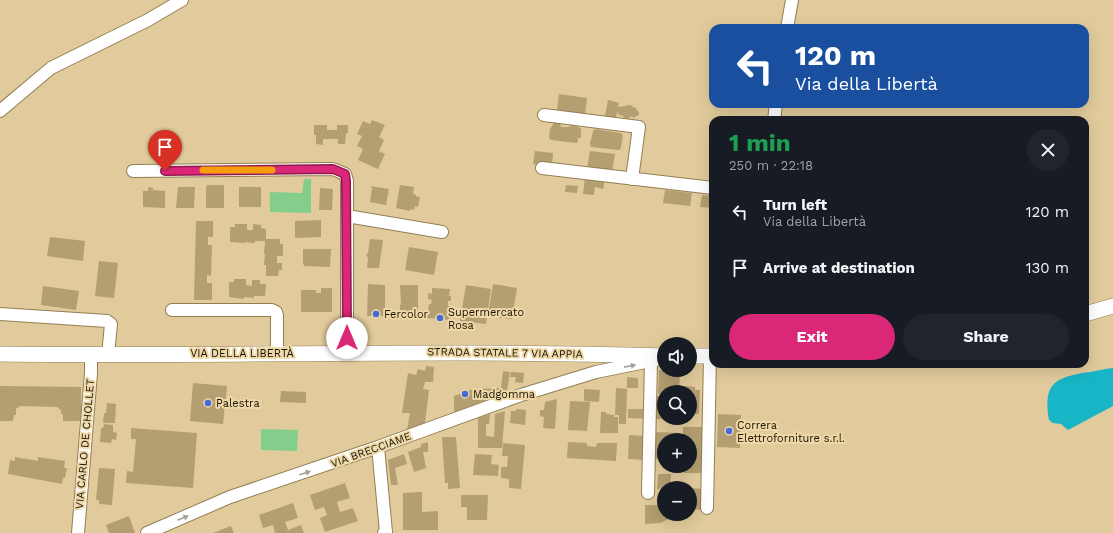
<!DOCTYPE html>
<meta charset="utf-8">
<style>
:root{--surface:#171b24;--page:#20242c;--text:#f1f3f6;--muted:#9ea1a6;--accent:#db2777}
body{margin:0;font-family:"Work Sans",sans-serif;background:var(--page);color:var(--text);height:100vh;display:flex;flex-direction:column;font-size:15px;white-space:nowrap}
*{box-sizing:border-box;margin:0}
p{font-size:13px;color:var(--muted)}
.icon{flex:none;width:22px;height:22px;fill:none;stroke:currentColor;stroke-width:2;stroke-linecap:round;stroke-linejoin:round}
.map{position:relative;flex:1;overflow:hidden}
.panel{position:absolute;left:709px;top:116px;width:380px;height:252px;display:flex;flex-direction:column;background:var(--surface);border-radius:12px;box-shadow:0 4px 16px #0002}
.panel>*{flex:none}
.top-card{position:absolute;left:709px;top:24px;width:380px;height:84px;border-radius:12px;box-shadow:0 4px 16px #0002;background:#1a4fa0;color:#fff;overflow:hidden}
.controls{position:absolute;left:657px;top:337px;display:grid;gap:8px}
.controls a{display:grid;place-items:center;width:40px;height:40px;border-radius:50%;background:var(--surface);box-shadow:0 4px 16px #0002;font-size:20px}
.pin{position:absolute;display:grid;place-items:center;width:34px;height:34px;color:#fff;margin:-41px -17px;border-radius:50% 50% 50% 0;rotate:-45deg;box-shadow:0 0 4px #0007}
.pin .icon{rotate:45deg}
.me{position:absolute;width:44px;margin:-22px;rotate:0deg;stroke-linejoin:round;filter:drop-shadow(0 0 3px #0008)}
.turn{display:flex;align-items:center;gap:14px;height:84px;padding:0 20px;font-size:18px}
.turn .icon{width:52px;height:52px;stroke-width:2.5}
.turn b{display:block;font-size:28px;line-height:34px}
.round{display:grid;place-items:center;flex:none;width:42px;height:42px;border-radius:21px;background:var(--page)}
.head{display:flex;align-items:center;justify-content:space-between;height:68px;padding:0 20px}
h1{font-size:24px;font-weight:700;line-height:30px;color:#1e9e55}
.primary-button{display:flex;gap:8px;margin-top:auto;padding:8px 20px}
.primary-button a{flex:1;height:46px;border-radius:24px;background:var(--accent);color:#fff;font-size:16px;font-weight:700;line-height:46px;text-align:center}
.primary-button a+a{background:var(--page);color:var(--text)}
ul{padding:0;list-style:none}
li{display:flex;align-items:center;gap:12px;height:56px;padding:0 20px}
li div{flex:1}
li b{display:block;font-size:15px}
li em{font-style:normal}
.map>svg:first-child{display:block}
.green{fill:#83ce8a}
.water{fill:#17b5c5}
.building{fill:#b39f71}
.lines{fill:none;stroke-linecap:round;stroke-linejoin:round}
.minor-casing{stroke:#927f52;stroke-width:14}
.major-casing{stroke:#927f52;stroke-width:16}
.minor{stroke:#fff;stroke-width:12}
.major{stroke:#fff;stroke-width:15}
.oneway{fill:#a3a09a}
.route-casing{stroke:#8e194d;stroke-width:10}
.route{stroke:#db2777;stroke-width:7}
.slow{stroke:#f59e0b;stroke-width:7}
.poi-dot{fill:#4369dc;stroke:#eed8a8;stroke-width:1.5}
.labels{text-anchor:middle;dominant-baseline:central;stroke-width:4;stroke-linejoin:round;paint-order:stroke}
.poi-label{font-size:11px;fill:#191202;stroke:#eed8a8;text-anchor:start}
.street-label{font-size:11px;fill:#191202;stroke:#eed8a8}
</style>
<div class="map">
<svg width="1113" height="533" viewBox="0 0 1113 533">
<rect width="100%" height="100%" fill="#e1cb9c"/>
<!-- green -->
<path class="green" d="M304,179H311V213L270,212V192L302,193Z
M261,429L298,430L297,451L261,450Z"/>
<!-- water -->
<path class="water" d="M1113,368V406L1068,430L1061,424L1053,423L1049,420C1044,388 1050,379 1082,373C1093,372 1103,369 1113,368Z"/>
<!-- building -->
<path class="building" d="M559,94L587,98L585,114L557,110Z
M608,100L619,103L618,107L626,106L627,105H631L634,108L635,107L639,113V115L633,118L632,116L628,119L624,118L622,115L620,116L617,112L616,118L605,116Z
M372,120L385,125L379,137L384,140L379,151L385,154L378,169L358,160L363,149L357,146L362,136L357,134L363,121L370,124Z
M554,123H560L561,127H569L571,125L579,127L581,129V138H578V142L576,143L551,140L549,138L550,129Z
M314,125H327V130H337V125H348V133H346L345,144H338V139H323V145L316,144V135H314Z
M595,129L620,133L623,135L621,148L619,150L591,147L590,144V141L591,140L593,131Z
M535,151L553,153L552,166L533,164Z
M590,151L615,154L612,172L587,169Z
M585,177L605,179L603,189L595,187L594,195L583,194Z
M207,185H224V208H206V188Z
M400,185L414,187L413,194L416,195V196L420,197L418,207L415,206L414,210L411,209L410,211L396,208Z
M566,185L578,186L577,193L565,192Z
M370,186L389,189L386,205L370,202L372,188Z
M148,187L153,188V190L165,191V208L143,207V191H148Z
M178,187H195L194,208H176Z
M239,187H261V207H239Z
M320,188L333,189L332,210H319Z
M665,190L692,193L690,206L663,203Z
M702,195L713,196V208L700,207Z
M321,220V237L295,238V221Z
M196,221H213V237H208V245H212L211,276L207,275V283H212V300H194Z
M235,224H247V230H253V224L261,225V228L266,229V239H280V244H283V256H277V263H282V270H279L278,276H266V265H264L265,254H264L265,241H255V243L245,242V243L230,242V227H235Z
M50,237L85,241L83,261L47,256Z
M370,239L383,240L379,268H367L368,258L366,255L368,253Z
M409,247L438,252L434,275L405,270Z
M303,249H331L330,267L304,266L303,263Z
M99,261L118,263L114,298L95,296Z
M234,279H246V285L252,286V280H260V284H266L265,296H254V298L244,297V299L229,297V282H234Z
M368,284L385,285V316H367Z
M493,284L517,288L512,319L488,316Z
M400,285H418V312H417V314H419V319H400V305L401,304Z
M466,285L491,289L486,324L460,321Z
M43,286L79,291L76,310L41,305Z
M321,288H332V312H301V290H316V293H321Z
M432,288L450,289L449,296H451V301H448V306H451L449,320L427,318L429,304H431L432,300L428,299V293L432,294Z
M426,366L434,367L433,382H425L423,389L429,390L425,423L407,430L410,413H402L408,373L416,375L418,369L425,371Z
M659,370L680,371L679,392H664V394H658Z
M503,371L510,372L507,391L505,393L454,412V396L476,388V389L501,388Z
M511,372L524,373L523,383L515,382L516,377H510Z
M627,377L638,378V388H627Z
M193,383L227,386L223,424L190,421Z
M0,386L81,387V404H84V414L81,413V421H63V414H61V410L57,407L20,406L16,409V415H14L13,421H0Z
M684,386L695,387V390H700L699,414H690V392H683Z
M616,388L627,389L626,424H619V415H615Z
M584,389L600,390L599,402L584,401Z
M281,391L306,392V403L280,402Z
M655,396H664V419H654Z
M557,399L555,429L543,428L544,417L540,416V410H544L545,402Z
M570,401L590,402L587,431L568,430Z
M107,403L116,404L115,423H103L104,413H106Z
M517,409L526,410L525,425L510,423L511,411H516Z
M628,409H648V419L628,418Z
M505,411L502,448H478V418L490,414L489,424H486V436L494,437L495,414Z
M601,412H606V414L614,415V417H618V433H600Z
M718,414L741,415L740,448L717,447Z
M104,424L113,425V432L117,433L116,440L112,439L111,443L100,442L101,428H103Z
M683,427H704V473H684L685,466H690V440H683Z
M131,428L197,433L193,488L126,483L127,471L133,472L136,439H131Z
M656,432L679,433L678,440H664V459H655Z
M629,435L647,436L646,460L628,459Z
M442,437H456L460,488L448,489V483H445Z
M428,442V452H423L426,468L414,472L408,452L421,447V444Z
M568,442L587,443V446L596,447L597,443H617L616,461L567,458Z
M503,443L525,445L521,489L509,488V479L501,478V467H507L508,456H502Z
M404,454L407,464L395,468L398,485H391L388,460Z
M475,454L492,455L491,464L499,465L498,476L473,475Z
M15,457L38,461V457L65,461L64,468H67L65,478H63L62,484L8,474L10,460L15,461Z
M99,468L115,469L112,505L99,504V500H96Z
M658,474H671L670,488L657,489Z
M345,483L350,498L337,502L340,512L353,508L358,521L325,532L320,518L327,515L324,507L315,510L310,495Z
M690,488L704,489V510L690,509Z
M422,492V512L438,511V530H403V493Z
M461,495H488L487,520H467V507H461Z
M293,503L298,518L285,522L288,530L301,525L304,533H275L273,525L263,528L259,515Z
M664,503V514H668L669,519L660,523L645,524V505H657Z
M129,516L135,533H109L106,525Z
M231,526L234,533H213Z"/>
<g class="lines">
<!-- minor casing -->
<g class="minor-casing">
<path id="minor" d="M787,28L792,0
M0,111L51,68L148,20L182,0
M544,115L639,127L632,179
M774,120L776,104
M542,168L713,188
M133,171L333,169L345,174L347,181V353
M347,216L442,232
M172,310H272L276,312L277,316V353
M0,314L107,321L111,324L108,355
M378,447L386,532L384,533
M648,493L651,362
M707,508L710,356
M78,533L91,373V355
M147,533L230,497L378,447L521,395L596,372L660,359"/>
</g>
<!-- major casing -->
<g class="major-casing">
<path id="major" d="M1085,314L1113,306
M0,354C221,357 443,349 664,356
M690,356H713"/>
</g>
<!-- minor -->
<use href="#minor" class="minor"/>
<!-- major -->
<use href="#major" class="major"/>
</g>
<!-- one-way arrows -->
<defs><path id="oneway-solid" d="M-6-.8H1V-3.2L6.5 0L1 3.2V.8H-6Z"/></defs>
<g class="oneway">
<use href="#oneway-solid" transform="translate(630 366) rotate(-11)"/>
<use href="#oneway-solid" transform="translate(305 473) rotate(-18)"/>
<use href="#oneway-solid" transform="translate(183 518) rotate(-23)"/>
</g>
<g class="lines">
<!-- route casing -->
<g class="route-casing">
<path id="route" d="M165,171L333,169L345,174L346,181L347,338"/>
</g>
<!-- route -->
<use href="#route" class="route"/>
<!-- slow -->
<path class="slow" d="M203,170H272"/>
</g>
<!-- markers -->
<g class="poi-dot">
<circle cx="376" cy="314" r="4"/>
<circle cx="440" cy="318" r="4"/>
<circle cx="465" cy="394" r="4"/>
<circle cx="208" cy="403" r="4"/>
<circle cx="729" cy="431" r="4"/>
</g>
<g class="labels">
<!-- poi labels -->
<g class="poi-label">
<text x="448" y="312">Supermercato<tspan x="448" dy="13">Rosa</tspan></text>
<text x="384" y="314">Fercolor</text>
<text x="473" y="394">Madgomma</text>
<text x="216" y="403">Palestra</text>
<text x="737" y="425">Correra<tspan x="737" dy="13">Elettroforniture s.r.l.</tspan></text>
</g>
<!-- street labels -->
<g class="street-label">
<text x="242" y="353">VIA DELLA LIBERTÀ</text>
<text transform="translate(505 353) rotate(1)">STRADA STATALE 7 VIA APPIA</text>
<text transform="translate(85 444) rotate(-85)">VIA CARLO DE CHOLLET</text>
<text transform="translate(371 450) rotate(-20)">VIA BRECCIAME</text>
</g>
</g>
</svg>
<div class="controls">
<a><svg class="icon" aria-label="sound" viewBox="0 0 24 24"><path d="M4 9h4l5-4v14l-5-4H4zM17 9q2 3 0 6"/></svg></a>
<a><svg class="icon" aria-label="search" viewBox="0 0 24 24"><circle cx="10" cy="10" r="6"/><path d="M15 15l6 6"/></svg></a>
<a>+</a>
<a>−</a>
</div>
<div class="pin" style="left:165px;top:171px;background:#d93025"><svg class="icon" aria-label="arrive" viewBox="0 0 24 24"><path d="M6 21V4h12l-3 4 3 4H6"/></svg></div>
<svg class="me" style="left:347px;top:338px" viewBox="-20 -20 40 40"><circle r="19" fill="#fff"/><path d="M0-13L10 11 0 6-10 11z" fill="#db2777"/></svg>
<div class="top-card">
<div class="turn"><svg class="icon" aria-label="left" viewBox="0 0 24 24"><path d="M17 20v-9H6M10 6l-5 5 5 5"/></svg><div><b>120 m</b>Via della Libertà</div></div>
</div>
<section class="panel">
<div class="head"><div><h1>1 min</h1><p>250 m · 22:18</p></div><a class="round"><svg class="icon" aria-label="close" viewBox="0 0 24 24"><path d="M6 6l12 12M18 6L6 18"/></svg></a></div>
<ul>
<li><svg class="icon" aria-label="left" viewBox="0 0 24 24"><path d="M17 20v-9H6M10 6l-5 5 5 5"/></svg><div><b>Turn left</b><p>Via della Libertà</p></div><em>120 m</em></li>
<li><svg class="icon" aria-label="arrive" viewBox="0 0 24 24"><path d="M6 21V4h12l-3 4 3 4H6"/></svg><div><b>Arrive at destination</b></div><em>130 m</em></li>
</ul>
<div class="primary-button"><a>Exit</a><a>Share</a></div>
</section>
</div>
